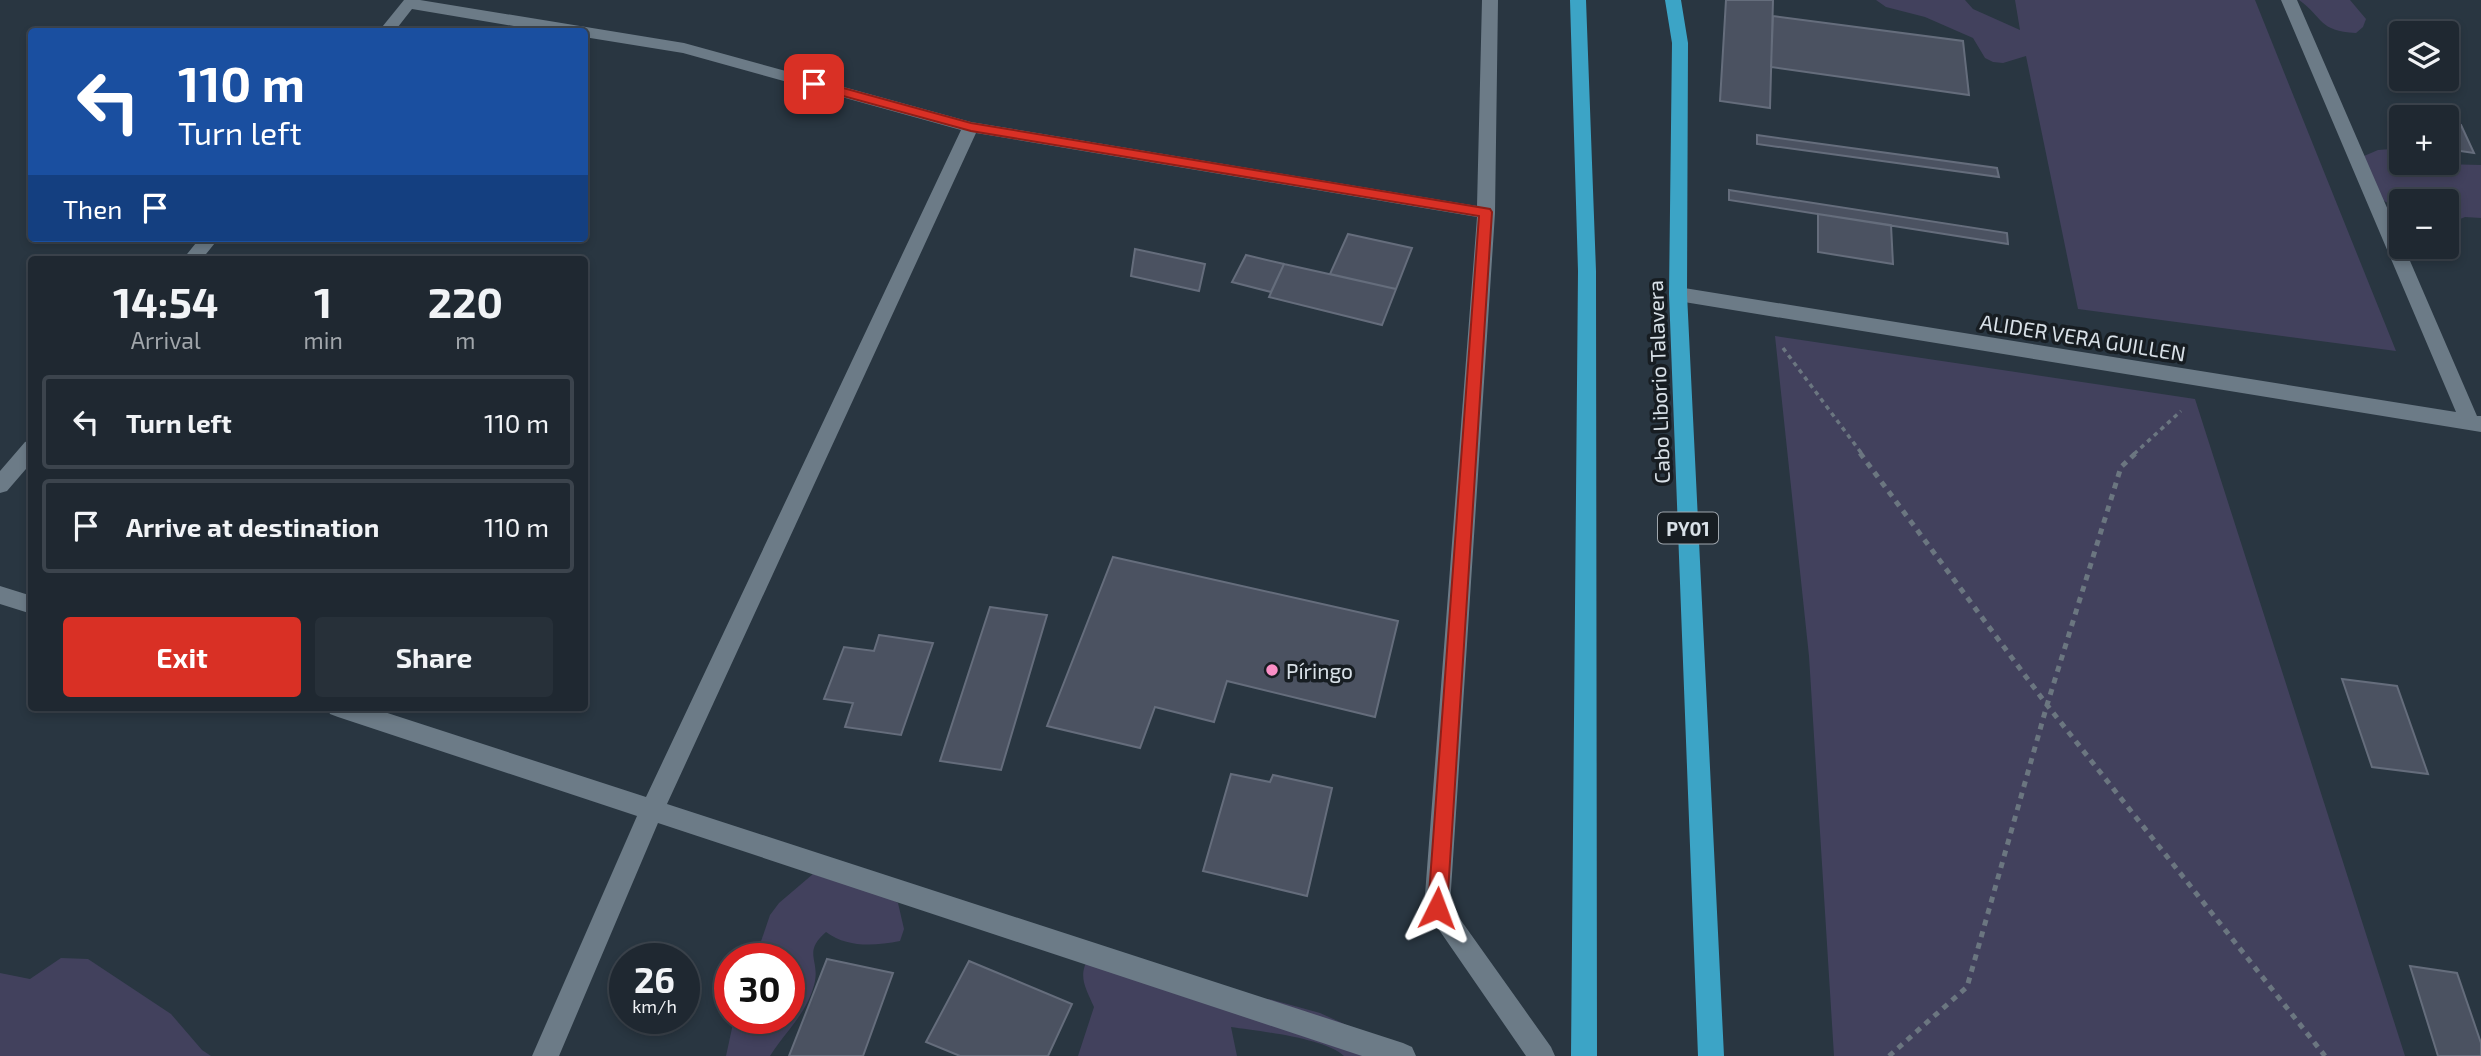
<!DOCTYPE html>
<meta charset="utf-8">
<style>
:root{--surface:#1f2831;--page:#273039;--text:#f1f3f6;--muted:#a1a6ab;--line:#3c444d;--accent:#d93025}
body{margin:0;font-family:"Exo 2",sans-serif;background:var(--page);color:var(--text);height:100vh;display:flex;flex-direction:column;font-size:26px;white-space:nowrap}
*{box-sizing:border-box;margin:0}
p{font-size:23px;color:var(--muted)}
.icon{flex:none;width:38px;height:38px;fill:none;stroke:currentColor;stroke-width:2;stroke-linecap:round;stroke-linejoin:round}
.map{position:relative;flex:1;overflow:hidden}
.sheet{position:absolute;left:28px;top:256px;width:560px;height:455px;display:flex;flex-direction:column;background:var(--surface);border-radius:7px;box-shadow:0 4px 10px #0003,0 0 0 2px var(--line)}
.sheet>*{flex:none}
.hud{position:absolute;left:28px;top:28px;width:560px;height:214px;border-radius:7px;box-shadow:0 4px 10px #0003,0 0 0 2px var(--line);background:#1a4fa0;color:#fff;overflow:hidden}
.fabs{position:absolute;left:2389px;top:21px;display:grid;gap:14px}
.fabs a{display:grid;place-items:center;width:70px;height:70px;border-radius:7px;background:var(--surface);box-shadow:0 4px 10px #0003,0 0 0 2px var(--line);font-size:35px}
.speed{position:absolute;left:609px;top:943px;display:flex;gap:14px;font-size:35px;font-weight:700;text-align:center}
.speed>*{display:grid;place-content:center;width:91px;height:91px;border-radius:50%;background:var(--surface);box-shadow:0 4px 10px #0003,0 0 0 2px var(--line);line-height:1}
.speed small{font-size:18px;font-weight:400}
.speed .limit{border:10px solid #d22;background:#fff;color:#111}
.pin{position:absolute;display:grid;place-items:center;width:60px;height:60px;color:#fff;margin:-30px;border-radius:14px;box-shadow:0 4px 10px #0006}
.me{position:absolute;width:77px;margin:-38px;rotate:3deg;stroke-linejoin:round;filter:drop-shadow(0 0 5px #0008)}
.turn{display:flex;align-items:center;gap:24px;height:147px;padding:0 35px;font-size:32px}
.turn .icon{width:91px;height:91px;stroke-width:2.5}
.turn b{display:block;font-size:49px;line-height:60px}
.then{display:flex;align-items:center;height:66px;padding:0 35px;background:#0003;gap:14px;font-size:26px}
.eta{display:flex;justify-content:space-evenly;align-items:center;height:119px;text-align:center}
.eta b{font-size:42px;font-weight:700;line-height:49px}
.action{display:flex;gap:14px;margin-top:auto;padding:14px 35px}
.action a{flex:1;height:80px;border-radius:7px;background:var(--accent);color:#fff;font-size:28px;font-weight:700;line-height:80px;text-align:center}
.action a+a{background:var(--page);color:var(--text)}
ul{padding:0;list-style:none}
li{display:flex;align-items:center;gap:21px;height:94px;margin:0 14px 10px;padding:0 21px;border:4px solid var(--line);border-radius:7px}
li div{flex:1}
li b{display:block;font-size:26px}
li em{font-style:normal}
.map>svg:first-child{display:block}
.green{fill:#42415d}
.building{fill:#4b5261;stroke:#656d7c;stroke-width:2}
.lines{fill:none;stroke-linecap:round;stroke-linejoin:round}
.path-far1{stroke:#6b7680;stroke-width:3.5;stroke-dasharray:4.5 4.5;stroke-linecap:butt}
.path{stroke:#6b7680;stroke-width:5;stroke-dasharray:6 6;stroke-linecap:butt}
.street{fill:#6c7b87;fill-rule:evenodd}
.highway{fill:#3ca4c6;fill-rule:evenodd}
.route{fill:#d93025;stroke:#8d1f18;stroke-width:2}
.poi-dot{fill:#fa8fc6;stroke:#171d22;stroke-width:2.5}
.labels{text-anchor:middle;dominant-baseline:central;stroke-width:7;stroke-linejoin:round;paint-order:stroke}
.shield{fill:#171d22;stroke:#9fa6ad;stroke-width:2}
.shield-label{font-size:19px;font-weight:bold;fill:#d9e1e8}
.street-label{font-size:21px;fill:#d9e1e8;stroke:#171d22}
.poi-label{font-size:21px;fill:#d9e1e8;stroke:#171d22;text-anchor:start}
</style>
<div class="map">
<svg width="2481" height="1056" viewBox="0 0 2481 1056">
<rect width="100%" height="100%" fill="#293641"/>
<!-- green -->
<path class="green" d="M1876,0H1965L1973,9L2020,30L2015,0H2255L2396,351L2078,309L2026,56L2003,63L1993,62L1985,58L1973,38L1925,17L1886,7Z
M2299,0H2350L2366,19L2363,27L2356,33C2318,31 2324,18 2299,0Z
M2391,149L2401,150V163L2481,165V218L2465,217L2453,222L2451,239L2447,244L2446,201H2401V212L2380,198L2364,156L2378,150Z
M1775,336L2195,399L2405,1056H1834L1809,656Z
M813,874L887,897L898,903L904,929L900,941C874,946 848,948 826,932C803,952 819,959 815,981C809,1011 785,1032 770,1056H726L734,1019L789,1018V959H755L770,915L779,903Z
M1090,956L1256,1000L1269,999L1320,1013L1371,1036L1381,1056H1344C1325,1038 1258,1031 1231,1027L1237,1056H1078L1094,1007C1085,987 1077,975 1090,956Z
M61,958L88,959L171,1014L202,1050L211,1056H0V973L30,979Z"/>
<!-- building -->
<path class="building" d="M1726,0H1773L1770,108L1720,101Z
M1773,16L1963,41L1969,95L1771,67Z
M2446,123L2461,125L2474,153L2446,149Z
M1757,135L1997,168L1999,177L1757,144Z
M1729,190L2007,233L2008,244L1729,200Z
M1818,214L1891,225L1893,264L1818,252Z
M1348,234L1412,248L1396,289L1330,274Z
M1135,249L1205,264L1199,291L1131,276Z
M1246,255L1284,264L1271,292L1232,282Z
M1284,264L1396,289L1382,325L1269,297Z
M1113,557L1398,621L1375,717L1227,681L1214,722L1155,707L1140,748L1047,726Z
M990,607L1047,615L1001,770L940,761Z
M879,635L933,643L901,735L845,727L853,703L824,699L844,647L874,651Z
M2342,679L2397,686L2428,774L2372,767Z
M1231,774L1270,782L1273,775L1332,788L1307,896L1203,871Z
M827,959L893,973L863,1056H789Z
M969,961L1072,1004L1048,1056H960L926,1042Z
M2410,966L2457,973L2481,1043V1056H2438Z"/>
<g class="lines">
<!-- path-far1 -->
<path class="path-far1" d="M1783,348L1862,454
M2134,454L2181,411"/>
<!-- path -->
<path class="path" d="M1860,453L2047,705L2325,1056
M1889,1056L1967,987L2047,705L2121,467L2136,453"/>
<!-- street -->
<path class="street" d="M404,0H420L684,43L971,122L1477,206L1482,0H1498L1495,213L1450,905L1551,1047L1555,1056H1526L1424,908L1477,217L976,133L667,804L1403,1043L1412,1047L1416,1056H1362L658,823L559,1056H532L637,816L338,717L330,714L327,707H369L646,797L961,130L683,53L584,37V32H549L412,9L394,32H378Z
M2281,0H2297L2401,240V247H2404L2477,416H2481V432L1678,301L1671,299L1669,294L1671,289L1678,287L2456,412Z
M200,238H219L202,259H183Z
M32,440V462L7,491L0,493V471L25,442Z
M0,586L32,596V614L0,604Z"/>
<!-- highway -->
<path class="highway" d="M1570,0H1586L1596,271L1597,1056H1571L1578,271Z
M1665,0H1681L1688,43L1687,294L1724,1056H1698L1669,294L1672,43Z"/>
</g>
<!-- route -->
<path class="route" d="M814,80L971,123L1490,209L1492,212L1447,908L1444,915L1437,918L1431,915L1428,908L1479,216L971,131L810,87L808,84Z"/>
<!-- markers -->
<circle class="poi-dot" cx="1272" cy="670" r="7"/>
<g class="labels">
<!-- shield labels -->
<rect class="shield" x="1658" y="512.5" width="60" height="31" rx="5"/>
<g class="shield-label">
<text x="1688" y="528">PY01</text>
</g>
<!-- street labels -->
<g class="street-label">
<text transform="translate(2083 337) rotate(9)">ALIDER VERA GUILLEN</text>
<text transform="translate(1658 382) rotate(-92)">Cabo Liborio Talavera</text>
</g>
<!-- poi labels -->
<g class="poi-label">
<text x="1286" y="670">Píringo</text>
</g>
</g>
</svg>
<div class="fabs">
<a><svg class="icon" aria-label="layers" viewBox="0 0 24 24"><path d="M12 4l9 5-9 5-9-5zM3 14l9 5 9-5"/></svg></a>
<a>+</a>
<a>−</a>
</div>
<div class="speed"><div>26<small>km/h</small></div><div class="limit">30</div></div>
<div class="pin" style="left:814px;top:84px;background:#d93025"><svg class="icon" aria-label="arrive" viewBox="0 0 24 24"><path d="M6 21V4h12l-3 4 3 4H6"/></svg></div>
<svg class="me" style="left:1437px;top:908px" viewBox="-20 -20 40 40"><path d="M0-17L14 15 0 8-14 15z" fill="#d93025" stroke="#fff" stroke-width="4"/></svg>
<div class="hud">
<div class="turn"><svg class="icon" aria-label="left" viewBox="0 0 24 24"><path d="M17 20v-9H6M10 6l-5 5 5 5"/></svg><div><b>110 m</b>Turn left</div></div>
<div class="then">Then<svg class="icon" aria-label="arrive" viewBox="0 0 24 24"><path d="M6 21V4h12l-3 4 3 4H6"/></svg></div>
</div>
<section class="sheet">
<div class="eta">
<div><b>14:54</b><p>Arrival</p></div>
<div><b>1</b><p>min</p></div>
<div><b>220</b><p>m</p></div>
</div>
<ul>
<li><svg class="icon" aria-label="left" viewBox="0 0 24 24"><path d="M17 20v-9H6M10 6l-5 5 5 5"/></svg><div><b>Turn left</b></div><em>110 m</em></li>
<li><svg class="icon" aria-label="arrive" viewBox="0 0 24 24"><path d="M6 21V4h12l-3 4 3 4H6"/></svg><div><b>Arrive at destination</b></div><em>110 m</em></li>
</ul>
<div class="action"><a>Exit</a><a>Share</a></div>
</section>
</div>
